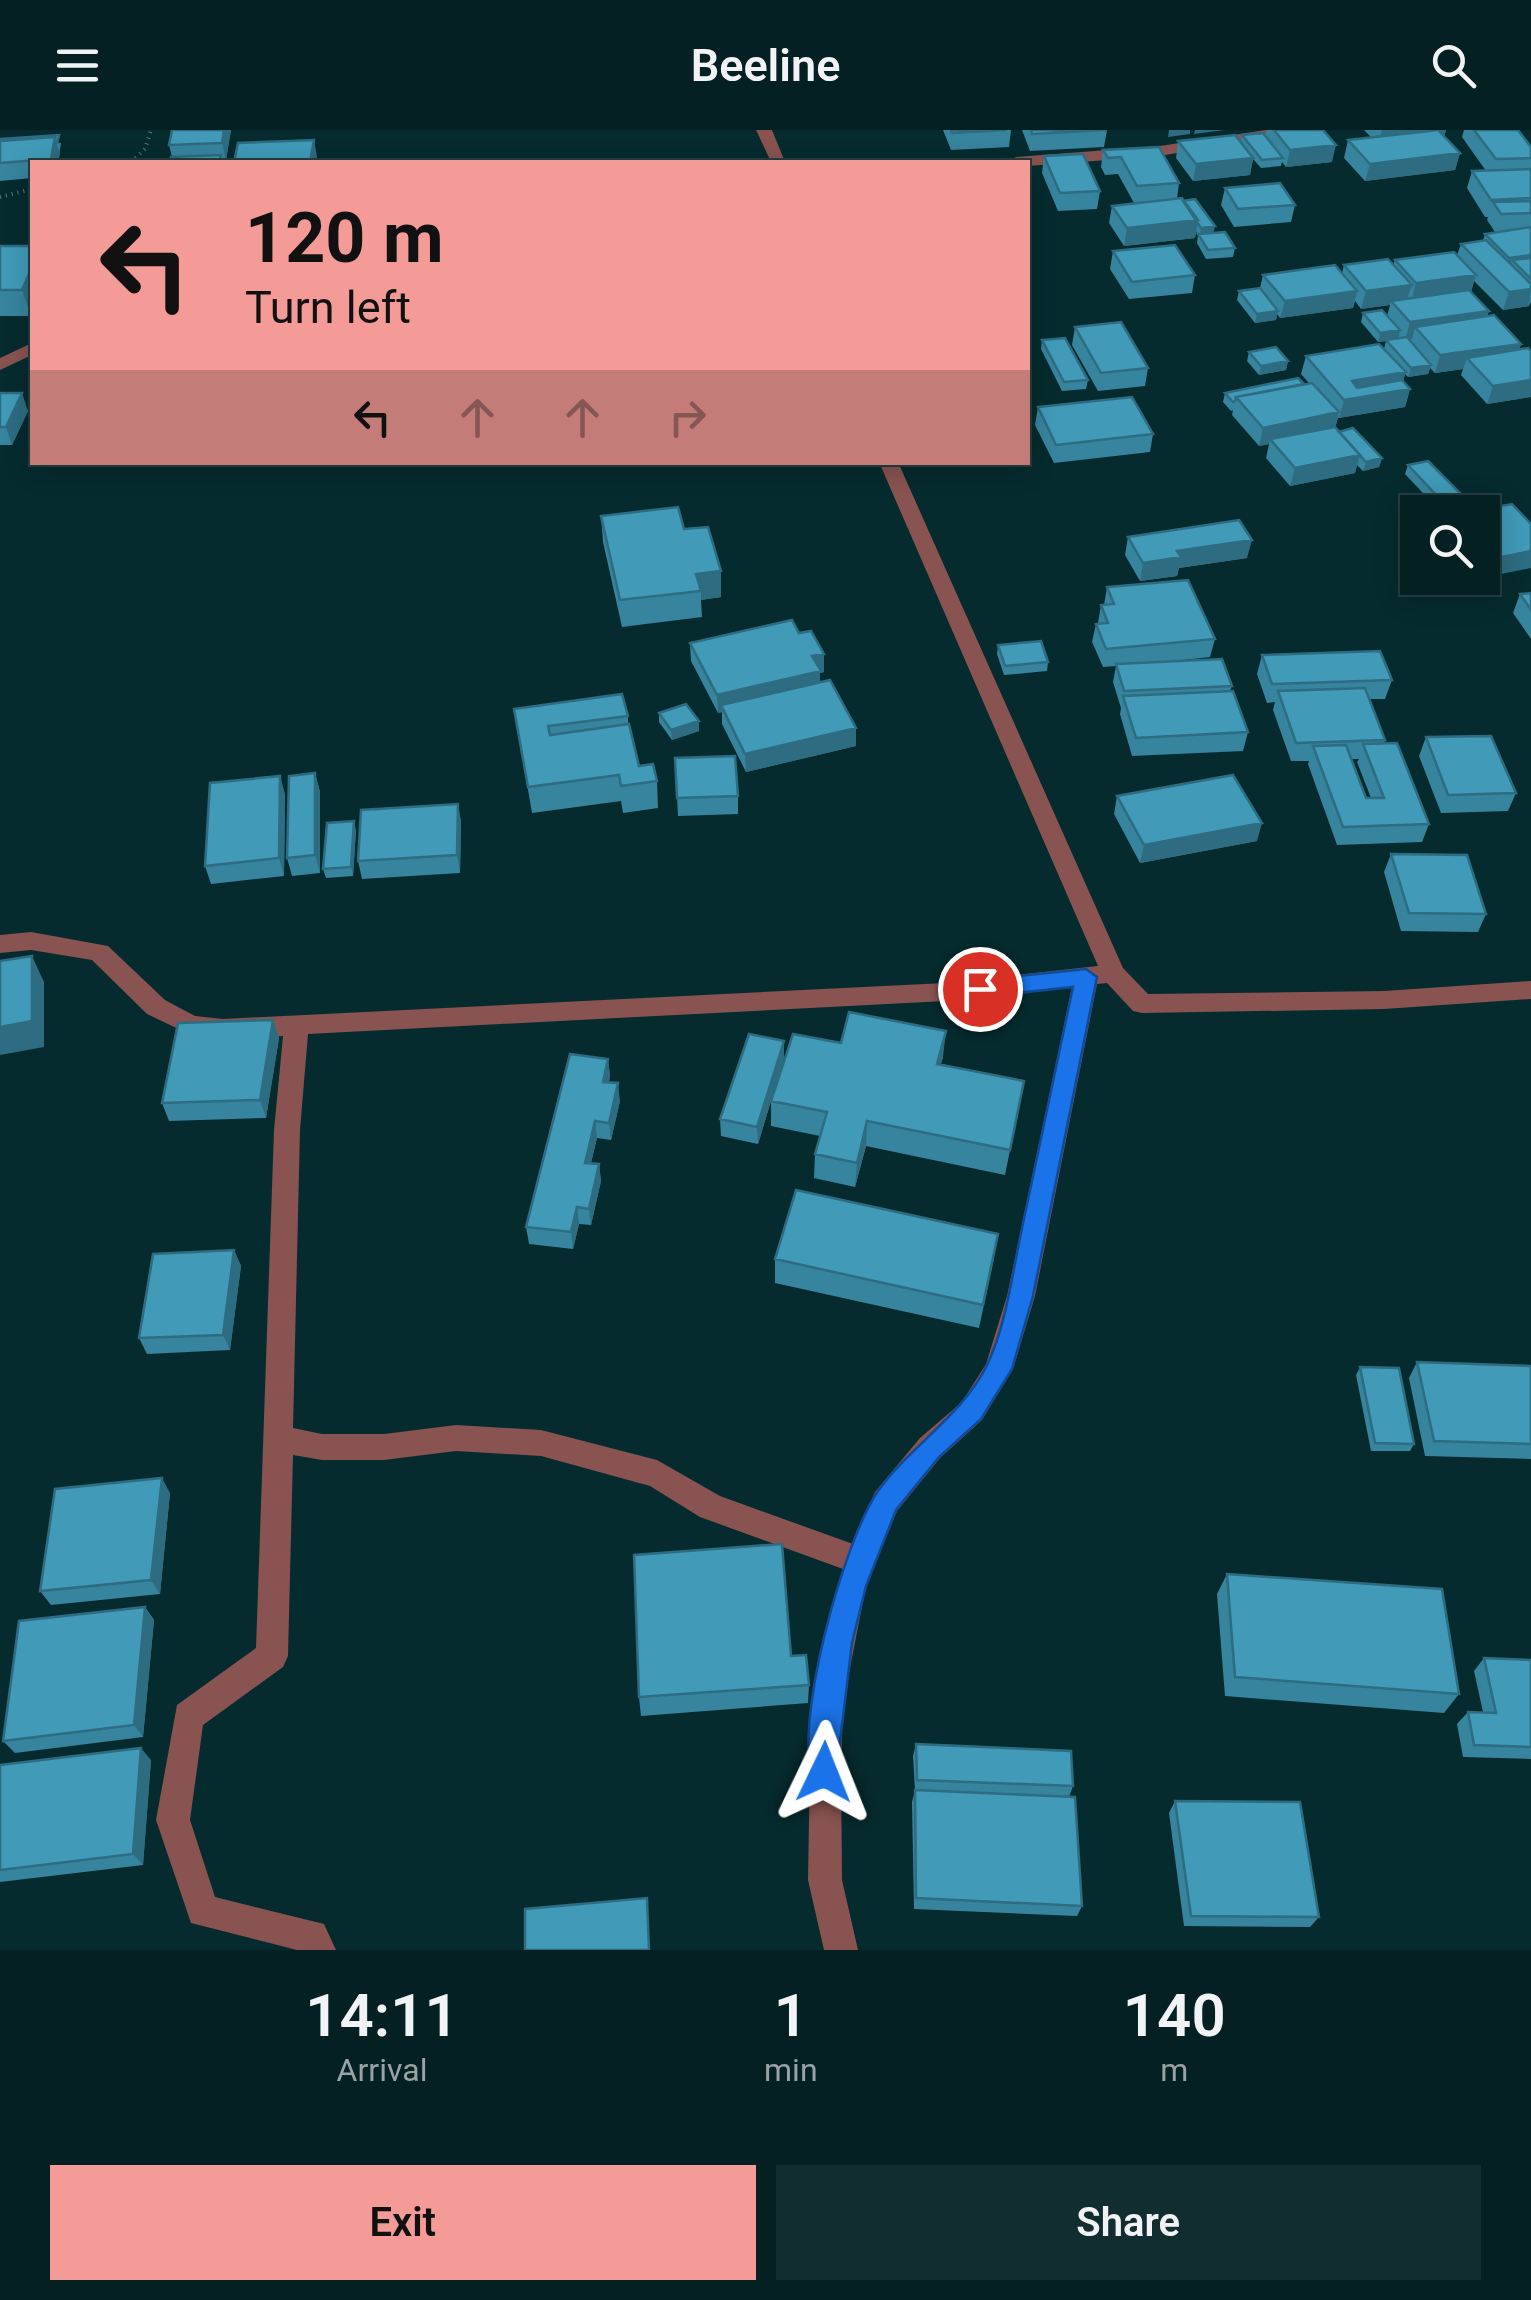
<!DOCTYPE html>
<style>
:root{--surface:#042022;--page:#122d2f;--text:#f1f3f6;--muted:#97a3a5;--line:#253e40;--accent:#f59b97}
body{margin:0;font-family:Roboto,sans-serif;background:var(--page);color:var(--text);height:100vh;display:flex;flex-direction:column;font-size:38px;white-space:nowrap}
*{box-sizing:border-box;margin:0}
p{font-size:32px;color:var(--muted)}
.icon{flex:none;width:55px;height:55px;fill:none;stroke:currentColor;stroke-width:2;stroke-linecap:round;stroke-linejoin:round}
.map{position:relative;height:1820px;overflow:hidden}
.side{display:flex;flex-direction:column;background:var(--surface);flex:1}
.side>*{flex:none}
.guide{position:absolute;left:30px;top:30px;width:1000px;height:305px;border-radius:0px;box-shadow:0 5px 25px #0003,0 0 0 2px var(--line);background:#f59b97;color:#111;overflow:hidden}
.tools{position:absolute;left:1400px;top:365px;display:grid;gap:20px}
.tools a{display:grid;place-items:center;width:100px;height:100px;border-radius:0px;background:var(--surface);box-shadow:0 5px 25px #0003,0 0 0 2px var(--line);font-size:50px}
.pin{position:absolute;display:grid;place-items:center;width:85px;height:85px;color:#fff;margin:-42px;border:5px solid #fff;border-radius:50%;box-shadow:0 2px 10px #0007}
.me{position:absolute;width:110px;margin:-55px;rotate:2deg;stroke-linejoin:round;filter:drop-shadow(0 0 8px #0008)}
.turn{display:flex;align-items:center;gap:35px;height:210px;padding:0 50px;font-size:45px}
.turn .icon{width:130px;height:130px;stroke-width:2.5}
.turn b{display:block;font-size:70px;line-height:85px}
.lanes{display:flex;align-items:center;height:95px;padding:0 50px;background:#0003;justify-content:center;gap:50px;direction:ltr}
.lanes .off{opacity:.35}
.eta{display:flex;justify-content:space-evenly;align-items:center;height:170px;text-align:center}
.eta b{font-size:60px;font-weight:600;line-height:70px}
.primary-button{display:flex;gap:20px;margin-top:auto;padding:20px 50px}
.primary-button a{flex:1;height:115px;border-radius:0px;background:var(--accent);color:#111;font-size:40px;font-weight:600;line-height:115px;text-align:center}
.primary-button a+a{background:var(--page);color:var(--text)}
header{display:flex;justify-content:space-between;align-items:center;height:130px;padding:0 50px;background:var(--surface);font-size:45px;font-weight:600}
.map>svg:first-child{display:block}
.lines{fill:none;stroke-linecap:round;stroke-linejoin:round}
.path{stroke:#517c80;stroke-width:4;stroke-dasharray:1 5;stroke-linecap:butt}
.minor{fill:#885350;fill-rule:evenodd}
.wall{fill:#37849e;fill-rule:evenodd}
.shaded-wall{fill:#2d6c81}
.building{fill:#409ab8;stroke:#2d6c81;stroke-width:2.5}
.route{fill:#1a73e8;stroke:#114b97;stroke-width:2.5}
</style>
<header><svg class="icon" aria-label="menu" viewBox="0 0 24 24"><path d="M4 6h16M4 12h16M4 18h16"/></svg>Beeline<svg class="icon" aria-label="search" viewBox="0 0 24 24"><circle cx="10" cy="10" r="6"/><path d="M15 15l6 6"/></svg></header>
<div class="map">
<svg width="1531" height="1820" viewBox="0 0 1531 1820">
<rect width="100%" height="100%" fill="#052b2e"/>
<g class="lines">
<!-- path -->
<path class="path" d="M131,32L145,19L151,0
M0,67L32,59"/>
<!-- minor -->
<path class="minor" d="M756,0H772L785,32H771Z
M1266,0H1303L1160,26L1028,36V32H1008L1016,27L1160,16Z
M32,213V225L0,240V228Z
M879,332H898L1123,838L1148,864L1384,861L1531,851V869L1384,879L1142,883L1133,881L1107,853L1097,854L1035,1166L1013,1239L982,1290L940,1328L897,1381L866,1456L843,1574L841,1642L842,1750L858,1820H824L808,1750L811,1574L843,1439L700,1387L650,1356L541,1326L456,1321L384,1330H322L293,1325L288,1526L283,1537L203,1595L190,1690L215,1767L324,1794L336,1820H297L191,1793L156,1690L177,1575L256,1518L274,1000L283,906L223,909L191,905L147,884L92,830L31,820L0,823V805L31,802L108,816L165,870L195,886L223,889L945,853L1098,836ZM1072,857L1007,1166L986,1234L962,1272L920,1308L875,1362L853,1414L720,1366L657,1330L541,1300L456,1295L384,1304H322L293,1298L300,1000L308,904L945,871Z"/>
</g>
<!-- wall -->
<path class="wall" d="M172,0H231L226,30H222L223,32H170L172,27L169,15Z
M943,0H1011L1009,17L951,20Z
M1022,0H1107L1104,17L1030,21Z
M1267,0H1323L1332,32L1286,37L1282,32L1281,36L1261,38L1253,29L1250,45L1193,51L1176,28L1178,11L1241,12L1242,5L1265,6Z
M1364,0H1446L1444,7L1460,23L1455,40L1365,51L1344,28L1348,10L1372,8Z
M1464,0H1518L1531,17V172L1529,176L1503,180L1474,151L1471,162L1489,181L1487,186L1521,214L1519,220L1531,221V267L1487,274L1461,245L1463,239L1435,243L1430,238L1428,244L1408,247L1405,244L1403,251L1410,259L1405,277L1338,288L1335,297L1339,302L1382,328L1379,337L1363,341L1357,335L1355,343L1290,356L1266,328L1269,314L1259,316L1232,285L1233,280L1231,281L1223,272L1225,263L1309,253L1301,244L1306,226L1384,219L1386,211L1378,212L1361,192L1363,183L1387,186L1390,175L1361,179L1355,171L1353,178L1280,188L1277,184L1276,190L1255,193L1237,170L1239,161L1260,158L1263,145L1342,143L1344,135H1393L1395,130L1457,125L1461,114L1483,111L1485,104L1495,102L1487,90L1488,87H1485L1467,58L1472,41H1486L1462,7Z
M0,9L61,13L58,32H32V48L0,51Z
M1103,20L1179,53L1177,69L1214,103L1235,118L1233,127L1206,129L1197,113L1198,105L1196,101L1195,108L1124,116L1109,93L1112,76L1134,73L1118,44L1105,45L1101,37Z
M1044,26L1100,61L1097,79L1058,81L1042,43Z
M1225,58L1295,75L1291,92L1234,97L1221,75Z
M0,116H32V182L31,186H0Z
M1113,121L1195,145L1192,163L1129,169L1110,139Z
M1075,197L1148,238L1145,256L1098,261L1072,215Z
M1042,210L1088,250L1086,259L1062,261L1041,219Z
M1249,222L1288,231L1286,240L1259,245L1247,231Z
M0,263L28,281L12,315H0Z
M1038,277L1153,304L1150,322L1054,333L1035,295Z
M1408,335L1462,365L1459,374L1438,379L1405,344Z
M1482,382L1531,394L1496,445L1482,431Z
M601,386L684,399L721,441V467L701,470L702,487L622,497L603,412Z
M1128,407L1247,428L1179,438L1177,446L1140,451L1125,425Z
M1107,457L1215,509L1210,527L1165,532L1232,556L1230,561L1248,602L1243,621L1132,626L1120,584L1121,578L1113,552L1116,536L1103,537L1092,512L1096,494L1098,493L1101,475H1104Z
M1531,463V509L1513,483L1520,464Z
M690,513L824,542L820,543V553L856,598V616L746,642L722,594V582L718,583L691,531Z
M998,515L1048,532L1047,541L1004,545L997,524Z
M1262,525L1392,550L1385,569H1369L1385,610L1384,613L1429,694L1422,712L1337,715L1308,634L1309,631H1291L1273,580L1275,572L1267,573L1257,544ZM1352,629H1359L1357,632L1371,668H1366Z
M514,579L628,586V594L639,636L657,651L658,678L623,683L621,671L532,683Z
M659,583L699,601L672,610L659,592Z
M1426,607L1516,663L1508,681L1441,683L1419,626Z
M675,628L738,666V684L678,686Z
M315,643L320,662V743L292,746L287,728Z
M280,646L285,665L284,746L211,754L205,736Z
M1117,666L1257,711L1140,733L1114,684Z
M458,674L461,692L460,743L362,749L358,731Z
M356,700L353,746L326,748L323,739Z
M1391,724L1486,784L1478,802L1401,801L1384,742Z
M273,890L279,908L266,988L169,991L162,973Z
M784,911V928L758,1014L721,1006L720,989Z
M841,913L943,927L941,934L1024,951L1005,1045L866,1016L855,1057L814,1048L815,1024L820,1006L771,996V971Z
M608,929L610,946L609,952L620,971L611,1010L597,1008L591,1033L599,1034L601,1051L591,1095L579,1094L573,1119L529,1114L526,1097Z
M234,1120L241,1136L230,1220L147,1224L139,1208Z
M994,1128L979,1198L775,1153V1129Z
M1417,1232L1531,1236V1329L1425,1326L1409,1248Z
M1360,1237L1414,1314L1410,1321H1371L1356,1245Z
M170,1363L160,1464L51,1475L40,1461Z
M1227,1444L1459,1564L1444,1583L1225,1566L1217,1464Z
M145,1477L154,1490L143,1607L15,1623L3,1611Z
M791,1526L809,1555L808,1573L641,1586L639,1567Z
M1484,1528L1531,1530V1629L1463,1627L1457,1594L1468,1582H1483L1474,1541Z
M916,1614L1073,1656L1069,1667L1082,1776L1077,1786L914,1779L912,1672L915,1660L913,1626Z
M151,1630L143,1735L0,1752V1635Z
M1175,1671L1319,1787L1310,1797L1184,1796L1169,1683Z"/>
<!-- shaded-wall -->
<path class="shaded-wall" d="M224,0H231L226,30L222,13Z
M1169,0H1190V4L1168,7Z
M1195,0H1225L1194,4Z
M1382,0H1446L1444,7L1378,15Z
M55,7L60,24L58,32H52L51,29Z
M314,10L317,27V32H310Z
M1336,15L1332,32L1286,37L1290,20Z
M1460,23L1455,40L1365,51L1370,34Z
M1253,28L1250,45L1193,51L1196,34Z
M1198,90L1195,108L1124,116L1127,98Z
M1215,96L1213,105L1200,107L1201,98Z
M1531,125V141L1512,130L1507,145L1504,146L1509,128Z
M32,137V182L31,186L22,160Z
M1476,145L1471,162L1411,171L1416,153Z
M1412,155L1406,172L1391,171L1390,175L1361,179L1366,161Z
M1531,159L1529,176L1503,180L1509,162Z
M1357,161L1353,178L1280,188L1285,171Z
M1278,181L1276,190L1255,193L1257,184Z
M1489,181L1483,198L1415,197L1412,209L1405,210L1410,192Z
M1400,200L1398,210L1378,212L1380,203Z
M1521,214L1515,232L1467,228L1463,239L1435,243L1440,225Z
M1288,231L1286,240L1259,245L1261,236Z
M1431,235L1428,244L1408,247L1411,238Z
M1406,242L1400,260L1347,269L1352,251Z
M1531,250V267L1487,274L1493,256Z
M1410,259L1405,277L1339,288L1344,270Z
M22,263L28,281L12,315L6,297Z
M1339,282L1335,300L1270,309L1269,314L1259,316L1263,298Z
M1360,325L1355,343L1290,356L1295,338Z
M1382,328L1379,337L1363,341L1366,332Z
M1462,365L1459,374L1438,379L1441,370Z
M1252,410L1247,428L1179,438L1177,446L1140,451L1143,433L1177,421Z
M1531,421V438L1496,445L1502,427Z
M721,441V467L701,470V461L696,444Z
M824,524V542L820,543V559L721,575L722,582L718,583L717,565L812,526Z
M699,591V601L672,610L671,600Z
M856,598V616L746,642L745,624Z
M315,643L320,662V743L315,725Z
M280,646L285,665L284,746L279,728Z
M458,674L461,692L460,743L457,725Z
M354,691L356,700L353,746L351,737Z
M1262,693L1257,711L1140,733L1144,715Z
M32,826L44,852V917L0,925V897Z
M273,890L279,908L266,988L260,970Z
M946,901L943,927L934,959L937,934Z
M784,911V928L758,1014L757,997Z
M608,929L610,946L604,969L603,952Z
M618,953L620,971L611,1010L609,993Z
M595,991L597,1008L587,1049L585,1033Z
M867,991L866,1016L855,1057L857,1033Z
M599,1034L601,1051L591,1095L589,1079Z
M577,1077L579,1094L573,1119L571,1102Z
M234,1120L241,1136L230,1220L223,1205Z
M162,1348L170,1363L160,1464L151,1450Z
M145,1477L154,1490L143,1607L134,1595Z
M141,1618L151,1630L143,1735L133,1724Z"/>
<!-- building -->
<path class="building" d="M172,0H224L222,13L169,15Z
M951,0H1006L952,3Z
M1031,0H1107L1032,4Z
M1274,0H1323L1336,15L1290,20Z
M1438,0L1460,23L1370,34L1348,10Z
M1474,0H1518L1531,17V28L1496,29Z
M1263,3L1283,28L1262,30L1242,5Z
M59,5L57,14L55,7L0,11V9Z
M1235,5L1253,28L1196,34L1178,11Z
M55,7L51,29L0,33V11Z
M314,10L310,32H234L238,13Z
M1159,17L1179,53L1137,56L1121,27L1108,28L1103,20Z
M1083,24L1100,61L1060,63L1044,26Z
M221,25L219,32H170L171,27Z
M1531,39V68L1491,70L1472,41Z
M1280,53L1295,75L1238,79L1225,58Z
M1182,68L1198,90L1127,98L1112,76Z
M1195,69L1215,96L1201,98L1183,71Z
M1531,71V83L1501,84L1493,72Z
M1531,97V125L1509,128L1485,104Z
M1225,102L1235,118L1208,120L1198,104Z
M1486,110L1531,154V159L1509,162L1461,114Z
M1175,115L1195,145L1132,152L1113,121Z
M0,116H32V137L22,160H0Z
M1454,122L1476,145L1416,153L1395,130Z
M1531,128V149L1512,130Z
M1388,129L1412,155L1366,161L1344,135Z
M1335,135L1357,161L1285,171L1263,145Z
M1260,158L1278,181L1257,184L1239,161Z
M1469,160L1489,181L1410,192L1391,171Z
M1382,180L1400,200L1380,203L1363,183Z
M1494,185L1521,214L1440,225L1415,197Z
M1121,192L1148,238L1101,243L1075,197Z
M1407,207L1431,235L1411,238L1386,210Z
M1065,208L1088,250L1064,252L1042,210Z
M1379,214L1406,242L1352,251L1357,258L1402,250L1410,259L1344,270L1306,226Z
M1276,217L1288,231L1261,236L1249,222Z
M1528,218L1531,221V250L1493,256L1467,228Z
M1298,248L1304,254L1236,267L1235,271L1233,272L1225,263Z
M1312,253L1339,282L1263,298L1236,267Z
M0,263H22L6,297H0Z
M1132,267L1153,304L1056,315L1038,277Z
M1335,297L1360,325L1295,338L1270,309Z
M1353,298L1382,328L1366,332L1339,302Z
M1428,331L1462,365L1441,370L1408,335Z
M1512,374L1531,394V421L1502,427L1482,405V382H1467Z
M678,377L684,399L708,397L721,441L696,444L701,461L620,470L601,386Z
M1239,390L1252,410L1177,421L1181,427L1143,433L1128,407Z
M1188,450L1215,509L1106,519L1096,494L1108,493L1101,475L1114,474L1107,457Z
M1531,463V480L1520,464Z
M792,490L799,503L811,501L824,524L812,526L821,541L717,565L690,513Z
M1041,511L1048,532L1005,536L998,515Z
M1380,521L1392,550L1272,554L1262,525Z
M1222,529L1232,556L1124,561L1116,534Z
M830,550L856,598L745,624L721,575Z
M1365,558L1385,610L1296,613L1278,561Z
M1233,561L1248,602L1136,608L1123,566Z
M622,564L628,586L548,596L550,605L629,594L639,636L653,634L657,651L621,656L619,645L528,657L514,579Z
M686,574L699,591L671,600L659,583Z
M1491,606L1516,663L1448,665L1426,607Z
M1397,613L1429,694L1343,697L1313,616L1346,615L1366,668H1384L1363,614Z
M735,626L738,666L677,668L675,628Z
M315,643V725L287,728L289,646Z
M1233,645L1262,693L1144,715L1117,666Z
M280,646L279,728L205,736L210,653Z
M458,674L457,725L358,731L361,680Z
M354,691L351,737L323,739L327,693Z
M1391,724L1467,725L1486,784L1409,783Z
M32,826V891L0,897V831Z
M849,882L946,901L937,934L1024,951L1010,1020L867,991L857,1033L815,1024L827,982L771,971L793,904L841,913Z
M273,890L260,970L162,973L178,893Z
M749,904L784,911L757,997L720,989Z
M570,924L608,929L603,952L618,953L609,993L595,991L585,1033L599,1034L589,1079L577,1077L571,1102L526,1097Z
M796,1060L998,1104L983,1175L775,1129Z
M234,1120L223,1205L139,1208L153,1124Z
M1417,1232L1531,1236V1314L1434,1311Z
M1360,1237L1399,1238L1414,1314L1375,1313Z
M162,1348L151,1450L40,1461L55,1359Z
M782,1414L791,1526L806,1525L809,1555L639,1567L634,1425Z
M1227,1444L1442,1459L1459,1564L1235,1547Z
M145,1477L134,1595L3,1611L19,1491Z
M1484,1528L1531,1530V1617L1474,1615L1468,1582L1496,1583Z
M916,1614L1071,1621L1073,1656L917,1650Z
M141,1618L133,1724L0,1740V1635Z
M915,1660L1075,1667L1082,1776L916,1768Z
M1175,1671L1300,1672L1319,1787L1191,1786Z
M647,1768L649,1820H525V1779Z"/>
<!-- route -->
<path class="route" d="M1086,839L1097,847L1033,1166L1012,1239L981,1289L939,1327L896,1380L866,1456L852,1513L835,1653L824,1657L814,1653C791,1598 844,1410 878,1361C910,1316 963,1285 987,1235C1006,1196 1012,1145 1021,1103C1039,1021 1056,939 1073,857L980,867L969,859L980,850Z"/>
</svg>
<div class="tools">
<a><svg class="icon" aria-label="search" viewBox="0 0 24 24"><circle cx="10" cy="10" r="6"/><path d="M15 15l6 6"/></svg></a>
</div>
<div class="pin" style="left:980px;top:859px;background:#d93025"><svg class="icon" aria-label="arrive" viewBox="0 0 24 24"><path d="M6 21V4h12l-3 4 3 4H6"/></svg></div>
<svg class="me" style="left:824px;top:1642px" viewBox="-20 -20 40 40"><path d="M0-17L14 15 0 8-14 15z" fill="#1a73e8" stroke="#fff" stroke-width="4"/></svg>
<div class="guide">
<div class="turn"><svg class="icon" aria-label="left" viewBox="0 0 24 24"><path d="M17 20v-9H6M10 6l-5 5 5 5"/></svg><div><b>120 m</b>Turn left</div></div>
<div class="lanes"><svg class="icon" aria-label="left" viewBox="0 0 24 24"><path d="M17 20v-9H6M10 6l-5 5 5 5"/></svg><svg class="icon off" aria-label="ahead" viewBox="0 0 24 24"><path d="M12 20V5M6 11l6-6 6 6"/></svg><svg class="icon off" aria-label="ahead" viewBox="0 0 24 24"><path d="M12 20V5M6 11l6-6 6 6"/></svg><svg class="icon off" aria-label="right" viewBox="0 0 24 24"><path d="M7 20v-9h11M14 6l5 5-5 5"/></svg></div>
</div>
</div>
<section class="side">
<div class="eta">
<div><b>14:11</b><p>Arrival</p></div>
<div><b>1</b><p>min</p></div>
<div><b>140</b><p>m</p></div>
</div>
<div class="primary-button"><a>Exit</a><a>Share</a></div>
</section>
